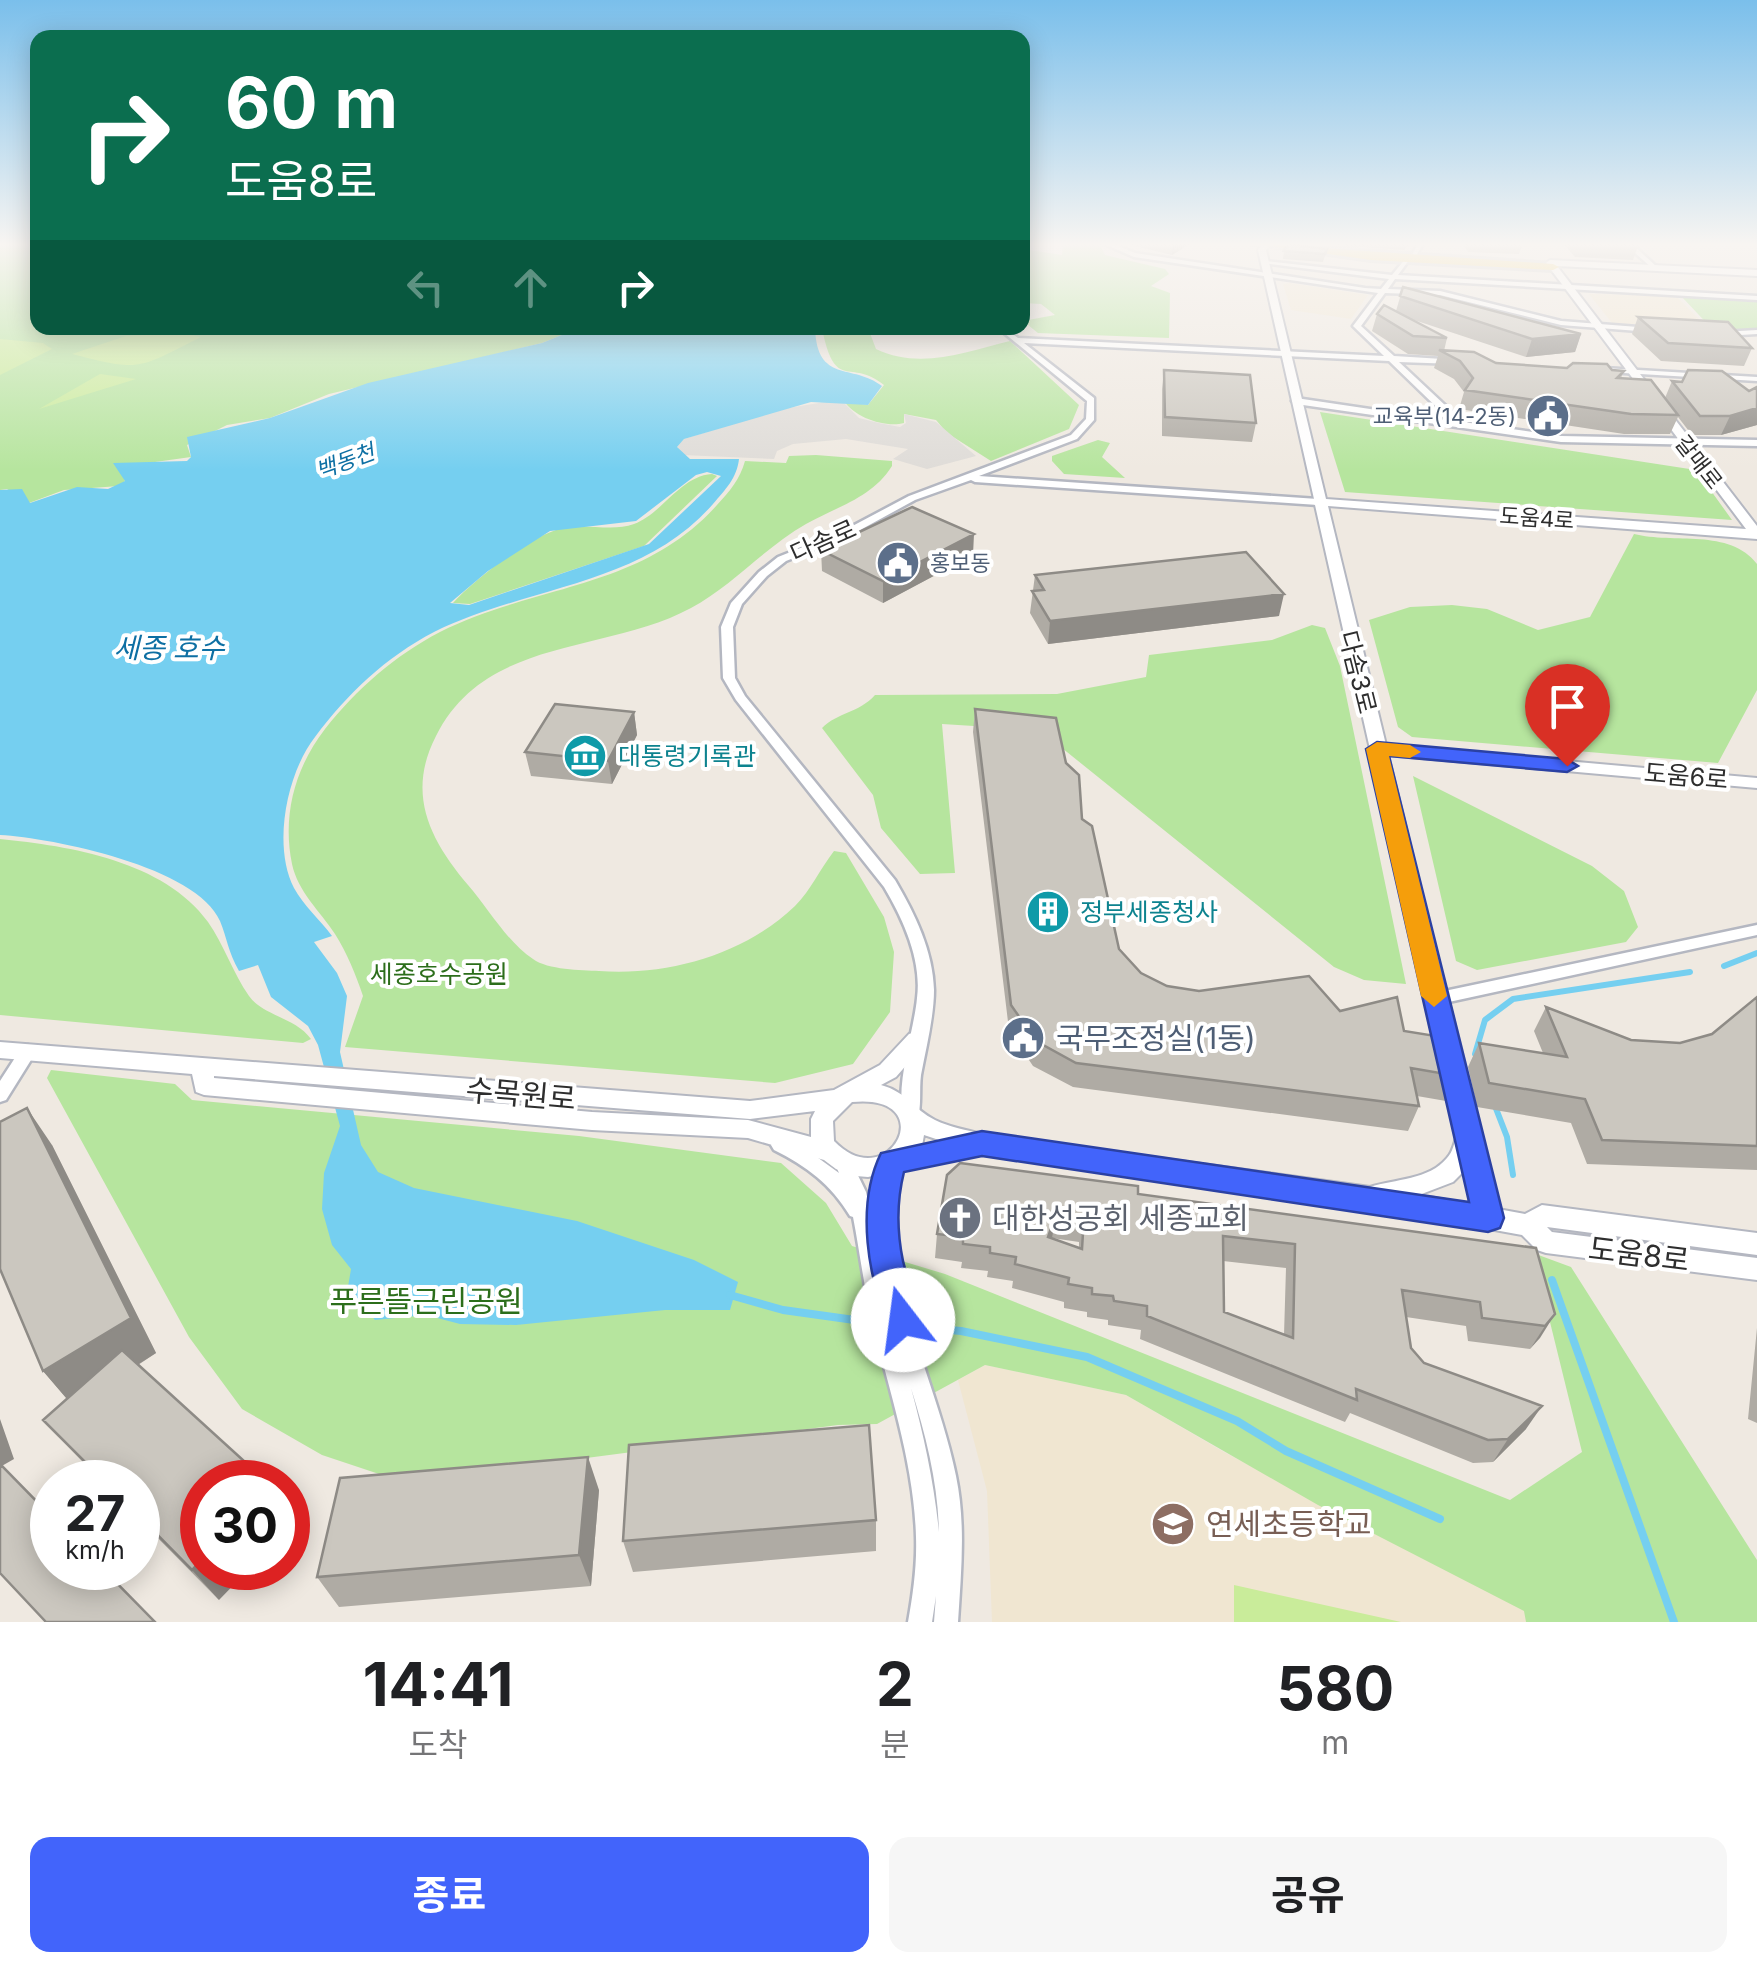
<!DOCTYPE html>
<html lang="ko">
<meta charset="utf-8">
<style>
:root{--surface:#fff;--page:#f6f6f6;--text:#202124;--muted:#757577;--accent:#4264fb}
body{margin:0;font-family:Inter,"Noto Sans KR",sans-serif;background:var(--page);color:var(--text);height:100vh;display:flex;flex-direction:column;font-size:38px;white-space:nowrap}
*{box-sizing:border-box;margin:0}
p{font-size:32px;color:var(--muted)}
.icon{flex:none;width:55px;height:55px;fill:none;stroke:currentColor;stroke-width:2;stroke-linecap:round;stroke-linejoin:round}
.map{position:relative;height:1622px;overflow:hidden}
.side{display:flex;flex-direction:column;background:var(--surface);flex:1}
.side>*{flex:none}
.top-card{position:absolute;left:30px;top:30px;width:1000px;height:305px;border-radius:20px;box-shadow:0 5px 25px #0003;background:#0b6e4f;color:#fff;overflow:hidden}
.speed{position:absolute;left:30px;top:1460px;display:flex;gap:20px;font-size:50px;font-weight:700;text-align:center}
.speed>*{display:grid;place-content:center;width:130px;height:130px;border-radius:50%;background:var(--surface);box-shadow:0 5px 25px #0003;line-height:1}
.speed small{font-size:25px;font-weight:400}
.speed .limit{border:15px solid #d22;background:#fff;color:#111}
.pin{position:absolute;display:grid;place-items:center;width:85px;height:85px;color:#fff;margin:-102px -42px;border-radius:50% 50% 50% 0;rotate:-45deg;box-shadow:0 0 10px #0007}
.pin .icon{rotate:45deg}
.me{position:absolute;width:110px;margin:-55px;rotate:345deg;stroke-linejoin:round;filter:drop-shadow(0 0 8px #0008)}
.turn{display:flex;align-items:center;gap:35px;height:210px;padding:0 30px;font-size:45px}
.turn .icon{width:130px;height:130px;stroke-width:2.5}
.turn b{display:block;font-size:70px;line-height:85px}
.lanes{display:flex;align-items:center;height:95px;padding:0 30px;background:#0003;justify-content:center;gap:50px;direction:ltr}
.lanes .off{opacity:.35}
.eta{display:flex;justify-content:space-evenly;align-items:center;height:170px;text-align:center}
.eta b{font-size:60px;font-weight:700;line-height:70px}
.action{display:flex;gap:20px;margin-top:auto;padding:20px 30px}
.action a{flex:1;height:115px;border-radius:20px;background:var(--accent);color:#fff;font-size:40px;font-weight:700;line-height:115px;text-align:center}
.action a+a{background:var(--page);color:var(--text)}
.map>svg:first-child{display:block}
.education{fill:#f0e6d1}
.green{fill:#b6e59e}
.pitch{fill:#c9ec9a}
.plaza{fill:#dfdcd8}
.water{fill:#75cff0;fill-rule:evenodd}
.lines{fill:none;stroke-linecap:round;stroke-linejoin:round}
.stream-far1{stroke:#75cff0;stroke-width:6}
.stream{stroke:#75cff0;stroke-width:8}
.minor-casing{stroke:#b4b7c1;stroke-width:5}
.tertiary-casing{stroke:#b4b7c1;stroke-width:4}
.primary-casing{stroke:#c9c9c9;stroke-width:6}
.minor{fill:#fff;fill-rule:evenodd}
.tertiary{fill:#fff;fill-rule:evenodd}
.primary{fill:#f2d163;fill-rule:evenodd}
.wall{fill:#afaba4;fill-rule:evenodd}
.shaded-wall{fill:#8e8b86}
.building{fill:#cbc7bf;stroke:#8e8b86;stroke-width:2.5;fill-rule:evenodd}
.route{fill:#4264fb;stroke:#2b41a3;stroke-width:2.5}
.slow{fill:#f59e0b}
.labels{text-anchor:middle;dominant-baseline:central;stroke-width:8;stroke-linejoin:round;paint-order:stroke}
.far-service-label{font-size:22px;fill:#4e5e75;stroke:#fff;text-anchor:end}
.far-water-label{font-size:22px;font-style:italic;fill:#0d6fa3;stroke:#fff}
.far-street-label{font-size:22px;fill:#2e2e2e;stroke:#fff}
.street-label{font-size:25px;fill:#2e2e2e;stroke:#fff}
.culture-label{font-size:25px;fill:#0d838f;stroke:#fff;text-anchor:start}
.park-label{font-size:25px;fill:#2c6e1b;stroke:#fff}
.water-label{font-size:28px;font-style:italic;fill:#0d6fa3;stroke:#fff}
.near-service-label{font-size:30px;fill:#4e5e75;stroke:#fff;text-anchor:start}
.near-street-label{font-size:30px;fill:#2e2e2e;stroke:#fff}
.near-worship-label{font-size:30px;fill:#5b616d;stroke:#fff;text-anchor:start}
.near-park-label{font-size:30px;fill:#2c6e1b;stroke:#fff}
.near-education-label{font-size:30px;fill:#785e54;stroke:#fff;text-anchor:start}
</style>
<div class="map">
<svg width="1757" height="1622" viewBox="0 0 1757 1622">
<rect width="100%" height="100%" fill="#efe9e1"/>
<!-- education -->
<path class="education" d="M1290,283L1368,295L1351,319L1291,310L1283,284Z
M1589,294L1676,296L1711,331L1612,323Z
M985,1365L1126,1395L1224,1452L1525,1611L1526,1622H992L987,1491L958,1380Z"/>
<!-- green -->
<path class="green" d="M0,243H37L38,328H579L542,343L329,394L270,418L227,425L187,445L191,457L155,462L123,475L125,481L119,486L64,490L29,503L7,489L0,490Z
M1063,243H1099L1105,255L1165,269L1169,274L1151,286L1170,293L1169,338L1038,333L1023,321L1055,315L1041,304L1023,303V249L1062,255Z
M1681,296L1757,300V329L1715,332Z
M822,328H868L876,349C920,370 966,352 1010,341L1079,405L1069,429L991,461L947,433L936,420L904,414V423C886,428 855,418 844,401L868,405L884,385C850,357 835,394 822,328Z
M1320,412L1696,470L1732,520L1345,492Z
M1098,440L1110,443L1102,457L1125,478L1064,474L1052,461V456Z
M816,455L892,461V466C872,498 838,506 806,524C764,548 732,586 691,608C606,654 486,636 436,736C406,794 430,840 468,885C488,908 508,943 533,959C548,970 581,970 599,971C668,976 744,955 795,906C811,890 820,869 834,851L846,853L884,917L894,952L890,1012L853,1064L775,1083L345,1047L363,996C356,975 347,953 335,934C320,911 298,892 292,864C282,815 295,768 325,729C357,689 394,656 440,632C535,584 641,590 717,505C730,491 740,479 745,461L786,463L789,456Z
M712,474L717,476L644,546L470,604L453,603C475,579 531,535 563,528C586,523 612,532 634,524C662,514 680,476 712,474Z
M1634,534C1673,544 1730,528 1757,564V690L1718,763L1412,737L1398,727L1369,620L1410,607L1452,605L1487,609L1538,630L1590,617Z
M1312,625L1325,628L1340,666L1406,984L1364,980L1334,967L1062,748L1053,731L942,724L955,873L920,874L881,828L873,795L822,728C838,712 859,713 875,695L1057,694L1146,677L1149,655L1272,640Z
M1413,776L1592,866L1624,891L1638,927L1626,942L1477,970L1456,961Z
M0,839C70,846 164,861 208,922C224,945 233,973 249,996C263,1016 295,1017 311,1039L303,1043L0,1015Z
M51,1070L175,1084L192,1100L579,1136L781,1163L826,1203L852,1246L945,1274L1510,1500L1582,1452L1533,1253L1571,1267L1757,1560V1622H1526L1524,1611L1318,1505L1126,1395L985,1365L877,1424L838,1425L487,1471L418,1487L322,1455L242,1409L189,1337L47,1078Z"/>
<!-- pitch -->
<path class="pitch" d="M178,333L201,337C137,369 142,372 72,354L126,336Z
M0,339L43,343L52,349L0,375Z
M100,374L136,379L39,409Z
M1234,1585L1401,1622H1234Z"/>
<!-- plaza -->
<path class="plaza" d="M831,401L843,402L859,418L879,423L900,427L906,423L904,414L936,422L976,456L927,469L893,459L908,449L846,439L793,444L777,451L774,459L682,455L677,447L684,439L782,409Z"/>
<!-- water -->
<path class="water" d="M579,328H815C817,384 852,363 882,386L868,405L811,402L684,439L677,447L690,459H739C737,478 725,490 713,504C642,586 526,586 434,632C386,657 347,694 315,737C287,773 272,845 294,888C303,905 321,921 332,936L314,942L337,973L347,996L340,1052L361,1145L378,1172L414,1188L577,1221L694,1260L738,1282L730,1310H665L516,1325L460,1324L426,1315L375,1320L348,1287L351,1269L332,1245L322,1209L324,1173L340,1126L318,1045L308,1026L271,997L258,965L239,971C228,952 227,938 220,921C197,867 53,838 0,835V490L22,489L30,503L77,487L108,489L125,481L113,463L187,461L191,457L187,437L270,418L368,383L542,343ZM707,472L721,476L649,544L469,605L450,603L488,571L550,531L636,521L696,475Z"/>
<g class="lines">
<!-- stream-far1 -->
<path class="stream-far1" d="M1724,966L1757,953
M1475,1054L1485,1020L1513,999L1690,972
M1495,1106L1507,1137L1513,1175"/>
<!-- stream -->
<path class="stream" d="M1552,1280L1674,1622
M730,1295L783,1310L876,1323
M907,1326L961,1331L1087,1357L1237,1421L1286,1451L1440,1519"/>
<!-- minor casing -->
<g class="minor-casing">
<path id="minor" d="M1102,243H1111L1135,253L1365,288L1381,289L1389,279L1262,263L1265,261L1392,275L1406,258L1409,260L1398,275L1757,296V300L1395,279L1388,289L1440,291L1561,321L1651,328L1655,330L1651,332L1561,325L1440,295L1385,293L1361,326L1394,356L1459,360V364H1456L1399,362L1463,422L1561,436L1757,440V446L1561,442L1296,404L1292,401L1296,398L1451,421L1389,361L1024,343L1094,398V420L1077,439L979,476L1318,499L1323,502L1318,505L975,482L971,480L915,500L851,535L786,561L767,576L742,604L733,627L735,678L745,696L895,880C915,914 933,951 934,990C934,1017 926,1048 921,1075C919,1090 922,1107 917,1121L911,1123L905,1121C893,1090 914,1032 917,998C922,960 903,919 884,887L736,700L723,678L721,627L731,603L759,572L778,557L843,531L909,496L1071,435L1086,419L1087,401L998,328H1005L1018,338L1384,356L1353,326L1378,293L1134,257Z
M1418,243H1424L1415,257H1411Z
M1624,243H1631L1657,267V269H1653Z
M1757,330V334L1723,336L1719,334L1723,332Z
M1604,368L1757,377V381L1607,372L1603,370Z
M1757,925V935L1435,1005L1429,1003L1427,999L1429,995L1435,993Z
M28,1045L34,1047L36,1052L6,1100L0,1102V1081L22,1047Z
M780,1137L810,1152L839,1173L835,1164L838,1159L844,1156L850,1159L866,1192L876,1237V1201L883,1162L886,1157L892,1154L898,1157L901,1162C897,1188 893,1212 895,1238C900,1320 940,1396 956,1476C966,1524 961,1574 958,1622H934L936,1596L932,1622H908C913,1594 917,1566 916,1537C914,1464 890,1394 873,1324C864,1289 860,1253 853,1217L850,1216C831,1184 806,1166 774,1150L771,1145L774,1140ZM911,1388C926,1436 938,1483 939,1532C934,1483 924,1436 911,1388Z"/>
</g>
<!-- tertiary casing -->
<g class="tertiary-casing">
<path id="tertiary" d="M1263,243H1271L1266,250L1326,499L1746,529L1546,263L1550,260L1757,270V276L1557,266L1757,526V539L1328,506L1386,745L1757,778V788L1388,755L1498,1209L1525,1214L1542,1205L1757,1233V1255L1547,1227L1552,1232L1757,1258V1280L1546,1253L1537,1250L1522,1235L1368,1207L978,1152L868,1177L856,1176L836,1169L824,1160L748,1138L592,1130L204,1095L196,1092L192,1074L0,1058V1042L750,1101L834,1090L880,1065L909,1034L916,1032L923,1034L927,1040L923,1046L896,1077L881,1085C907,1092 913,1109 935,1120C949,1127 967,1130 982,1134L1370,1187C1395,1179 1429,1180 1447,1158C1453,1152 1454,1143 1457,1135L1315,505L1312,502L1314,499L1258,250ZM214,1076L750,1119L815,1111L811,1119V1137L748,1120L592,1112L214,1078ZM852,1102C943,1093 889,1198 834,1141L833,1121ZM924,1135L942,1141L922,1146ZM1465,1170L1473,1205L1419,1195L1453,1182Z"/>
</g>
<!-- primary casing -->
<g class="primary-casing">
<path id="primary" d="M1250,243L1553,264L1559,267L1553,270L1371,260Z"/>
</g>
<!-- minor -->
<use href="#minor" class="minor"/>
<!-- tertiary -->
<use href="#tertiary" class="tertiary"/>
<!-- primary -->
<use href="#primary" class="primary"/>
</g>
<!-- wall -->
<path class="wall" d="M1123,243H1191L1172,255Z
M1308,243H1410L1404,250Z
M1463,243H1523L1519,254L1468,252Z
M1563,243H1639L1633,260L1575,257Z
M1327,249L1323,262L1283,259L1284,251Z
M1403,287L1581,334L1575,352L1526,357L1408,318L1447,338L1444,351L1496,363L1624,371L1621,378L1665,398L1672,381L1749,391L1757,387V425L1721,435H1692L1678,417L1670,434H1624L1459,409L1464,392L1454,379L1434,368L1438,356L1408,354L1372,331L1377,314L1396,311Z
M1638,317L1752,348L1744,366L1661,361L1632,334Z
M1164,370L1256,423L1252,442L1162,436V389Z
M821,550L973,555L883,603L822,571Z
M1035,575L1279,616L1048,644L1030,613Z
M975,709L1066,763L1119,949L1141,973L1167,986L1340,1011L1404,1031L1457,1076L1446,1101L1417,1096L1419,1106L1408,1131L1073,1087L1033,1066L1009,1030L973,732Z
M634,712L637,735L612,784L531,776L525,752Z
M1757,997V1170L1587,1164L1571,1123L1477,1107L1468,1067L1479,1043L1543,1053L1534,1031L1546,1007L1631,1040L1680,1043L1712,1034Z
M52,1145L156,1353L138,1365L219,1600L138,1518V1482H102L43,1420L67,1399L43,1371Z
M1138,1194L1555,1314L1530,1349L1468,1341L1466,1326L1406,1317L1411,1348L1424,1363L1526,1429L1493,1462L1473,1463L1350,1413L1345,1422L1140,1339L1141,1330L1108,1325V1320L1087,1317V1312L1064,1308V1302L1012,1288L1013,1281L987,1277L988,1271L961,1268L962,1262L935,1258L937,1234ZM1052,1238L1079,1242V1248L1052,1239ZM1223,1261L1286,1268L1284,1335L1224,1312Z
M1757,1328V1423L1748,1419Z
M599,1490L591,1586L339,1607L317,1577Z
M876,1520V1551L633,1572L623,1541Z"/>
<!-- shaded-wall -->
<path class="shaded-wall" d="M1173,243H1191L1172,255Z
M1581,334L1575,352L1526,357L1532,339Z
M1757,408V425L1721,435L1730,416Z
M974,534L973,555L883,603V581Z
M1284,594L1279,616L1048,644L1050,621Z
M634,712L637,735L612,784L608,761Z
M27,1108L52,1145L156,1353L73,1406L43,1371Z
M1056,1214L1052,1238L1044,1261L1048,1237Z
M1555,1314L1540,1338L1530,1349L1545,1326Z
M1542,1406L1526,1429L1493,1462L1508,1439Z
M0,1419L14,1459L0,1467Z
M588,1457L599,1490L591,1586L579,1555Z
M288,1509L295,1520L288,1529Z
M202,1559V1568H250L219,1600L192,1570Z"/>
<!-- building -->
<path class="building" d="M1288,244L1327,249L1325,254L1284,251Z
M1403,287L1581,334L1532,339L1400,296Z
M1384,305L1447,338L1413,336L1377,314Z
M1638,317L1728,322L1752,348L1668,343Z
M1439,350L1474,352L1496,363L1567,368L1573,363L1607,364L1612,370L1624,371L1617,378L1651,380L1678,415L1631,414L1465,390L1473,378L1460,361Z
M1164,370L1250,375L1256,423L1165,417Z
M1688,370L1722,371L1749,391L1757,387V408L1730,416H1700L1672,381L1682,382Z
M912,507L974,534L883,581L821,550Z
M1246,552L1284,594L1050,621L1032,591L1044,590L1035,575Z
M555,704L634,712L608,761L525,752Z
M975,709L1056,718L1066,763L1079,775L1082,819L1092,826L1119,949L1141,973L1167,986L1199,991L1309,976L1340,1011L1397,997L1404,1031L1448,1038L1457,1076L1411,1068L1419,1106L1076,1063L1036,1041L1011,1005Z
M1757,997V1146L1602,1140L1585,1099L1489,1083L1479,1043L1567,1057L1546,1007L1631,1040L1680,1043L1712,1034Z
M27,1108L131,1318L43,1371L0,1269V1122Z
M960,1163L1138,1186V1194L1536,1248L1555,1314L1545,1326L1482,1318L1480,1302L1402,1290L1411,1348L1424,1363L1542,1406L1508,1439L1488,1440L1356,1389L1357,1400L1147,1316V1306L1114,1301L1113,1296L1092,1294V1288L1068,1284L1069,1278L1015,1264L1016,1257L990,1253V1247L963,1244V1237L937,1234L947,1175ZM1056,1214L1084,1217L1082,1249L1048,1237ZM1223,1236L1295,1244L1293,1338L1224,1312Z
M122,1350L267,1482H202V1559L192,1570L138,1515V1482H105L43,1420Z
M869,1425L876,1520L623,1541L629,1445Z
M588,1457L579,1555L317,1577L340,1478Z
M0,1464L52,1517V1568H102L155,1622H46L0,1573Z"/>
<!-- sky -->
<linearGradient id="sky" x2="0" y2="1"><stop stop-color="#7abfeb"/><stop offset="0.52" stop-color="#f8f5f2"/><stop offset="1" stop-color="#f8f5f2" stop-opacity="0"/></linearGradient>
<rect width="1757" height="470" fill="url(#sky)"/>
<!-- route -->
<path class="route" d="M1377,742L1567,759L1578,766L1567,772L1389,756L1504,1218L1500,1228L1488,1232L982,1156L904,1172C897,1200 897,1232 903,1261C908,1283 924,1310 915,1331L903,1336L891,1331C868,1280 855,1206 881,1153L982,1131L1469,1202L1366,749Z"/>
<!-- slow -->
<path class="slow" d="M1377,742L1410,745L1421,752L1410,758L1389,756L1447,996L1434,1007L1421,996L1366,749Z"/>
<!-- icons -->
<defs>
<g id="civic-disc" transform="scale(2.25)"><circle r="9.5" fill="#5c6f8a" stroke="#fff"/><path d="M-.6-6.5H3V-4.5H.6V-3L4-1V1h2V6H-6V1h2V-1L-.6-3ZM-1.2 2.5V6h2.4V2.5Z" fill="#fff"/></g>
<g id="museum-disc" transform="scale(2.25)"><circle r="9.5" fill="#0f9aa8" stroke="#fff"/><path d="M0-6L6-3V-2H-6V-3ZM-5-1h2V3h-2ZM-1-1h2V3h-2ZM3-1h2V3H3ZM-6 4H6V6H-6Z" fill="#fff"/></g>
<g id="building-disc" transform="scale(2.25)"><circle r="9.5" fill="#0f9aa8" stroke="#fff"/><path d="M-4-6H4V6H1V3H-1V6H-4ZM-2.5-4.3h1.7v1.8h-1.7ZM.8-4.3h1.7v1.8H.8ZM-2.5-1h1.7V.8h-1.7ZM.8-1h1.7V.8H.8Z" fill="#fff"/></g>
<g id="church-disc" transform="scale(2.25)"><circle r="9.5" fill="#6b7280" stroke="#fff"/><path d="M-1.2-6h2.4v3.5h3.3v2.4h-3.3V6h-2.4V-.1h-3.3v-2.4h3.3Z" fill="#fff"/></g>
<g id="school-disc" transform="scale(2.25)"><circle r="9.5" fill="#8d6e63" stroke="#fff"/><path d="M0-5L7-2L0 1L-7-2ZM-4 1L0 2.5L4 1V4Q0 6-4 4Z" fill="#fff"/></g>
</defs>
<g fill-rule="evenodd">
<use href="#civic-disc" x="1548" y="416"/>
<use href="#civic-disc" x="898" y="563"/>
<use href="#museum-disc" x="585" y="756"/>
<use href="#building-disc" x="1048" y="912"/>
<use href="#civic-disc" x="1023" y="1038"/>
<use href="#church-disc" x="960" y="1218"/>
<use href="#school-disc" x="1173" y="1524"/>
</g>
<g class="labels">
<!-- far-service labels -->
<g class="far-service-label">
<text x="1516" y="416">교육부(14-2동)</text>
<text x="930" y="563" text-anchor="start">홍보동</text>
</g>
<!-- far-water labels -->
<g class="far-water-label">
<text transform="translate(345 461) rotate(-20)">백동천</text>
</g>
<!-- far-street labels -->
<g class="far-street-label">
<text transform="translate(1699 462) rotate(52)">갈매로</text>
<text transform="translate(1537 518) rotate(4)">도움4로</text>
</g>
<!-- street labels -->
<g class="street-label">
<text transform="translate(823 541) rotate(-24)">다솜로</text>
<text transform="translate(1358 672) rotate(76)">다솜3로</text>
<text transform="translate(1686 776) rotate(5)">도움6로</text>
</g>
<!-- culture labels -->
<g class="culture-label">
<text x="618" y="756">대통령기록관</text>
<text x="1080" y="912">정부세종청사</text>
</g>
<!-- park labels -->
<g class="park-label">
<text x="439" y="974">세종호수공원</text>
</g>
<!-- water labels -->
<g class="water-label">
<text x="169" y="648">세종 호수</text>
</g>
<!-- near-service labels -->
<g class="near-service-label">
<text x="1056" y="1038">국무조정실(1동)</text>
</g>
<!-- near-street labels -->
<g class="near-street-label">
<text transform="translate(521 1094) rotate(5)">수목원로</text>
<text transform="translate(1639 1254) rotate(7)">도움8로</text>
</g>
<!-- near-worship labels -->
<g class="near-worship-label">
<text x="992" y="1218">대한성공회 세종교회</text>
</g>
<!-- near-park labels -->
<g class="near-park-label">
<text x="426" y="1301">푸른뜰근린공원</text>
</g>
<!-- near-education labels -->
<g class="near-education-label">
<text x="1206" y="1524">연세초등학교</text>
</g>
</g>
</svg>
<div class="speed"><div>27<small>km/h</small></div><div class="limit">30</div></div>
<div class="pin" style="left:1567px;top:766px;background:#d93025"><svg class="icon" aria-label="arrive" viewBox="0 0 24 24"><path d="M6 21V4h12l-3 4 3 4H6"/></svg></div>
<svg class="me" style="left:903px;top:1320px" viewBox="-20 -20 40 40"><circle r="19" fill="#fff"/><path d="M0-13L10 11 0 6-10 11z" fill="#4264fb"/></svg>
<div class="top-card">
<div class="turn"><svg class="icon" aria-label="right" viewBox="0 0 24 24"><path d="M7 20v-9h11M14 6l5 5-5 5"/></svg><div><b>60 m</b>도움8로</div></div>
<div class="lanes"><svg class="icon off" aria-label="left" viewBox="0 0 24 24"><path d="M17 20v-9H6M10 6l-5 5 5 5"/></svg><svg class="icon off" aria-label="ahead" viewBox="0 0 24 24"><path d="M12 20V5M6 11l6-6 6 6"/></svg><svg class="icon" aria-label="right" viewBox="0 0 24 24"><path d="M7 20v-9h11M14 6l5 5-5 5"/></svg></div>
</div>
</div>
<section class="side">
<div class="eta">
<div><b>14:41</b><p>도착</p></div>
<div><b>2</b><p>분</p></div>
<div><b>580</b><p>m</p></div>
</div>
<div class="action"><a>종료</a><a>공유</a></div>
</section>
